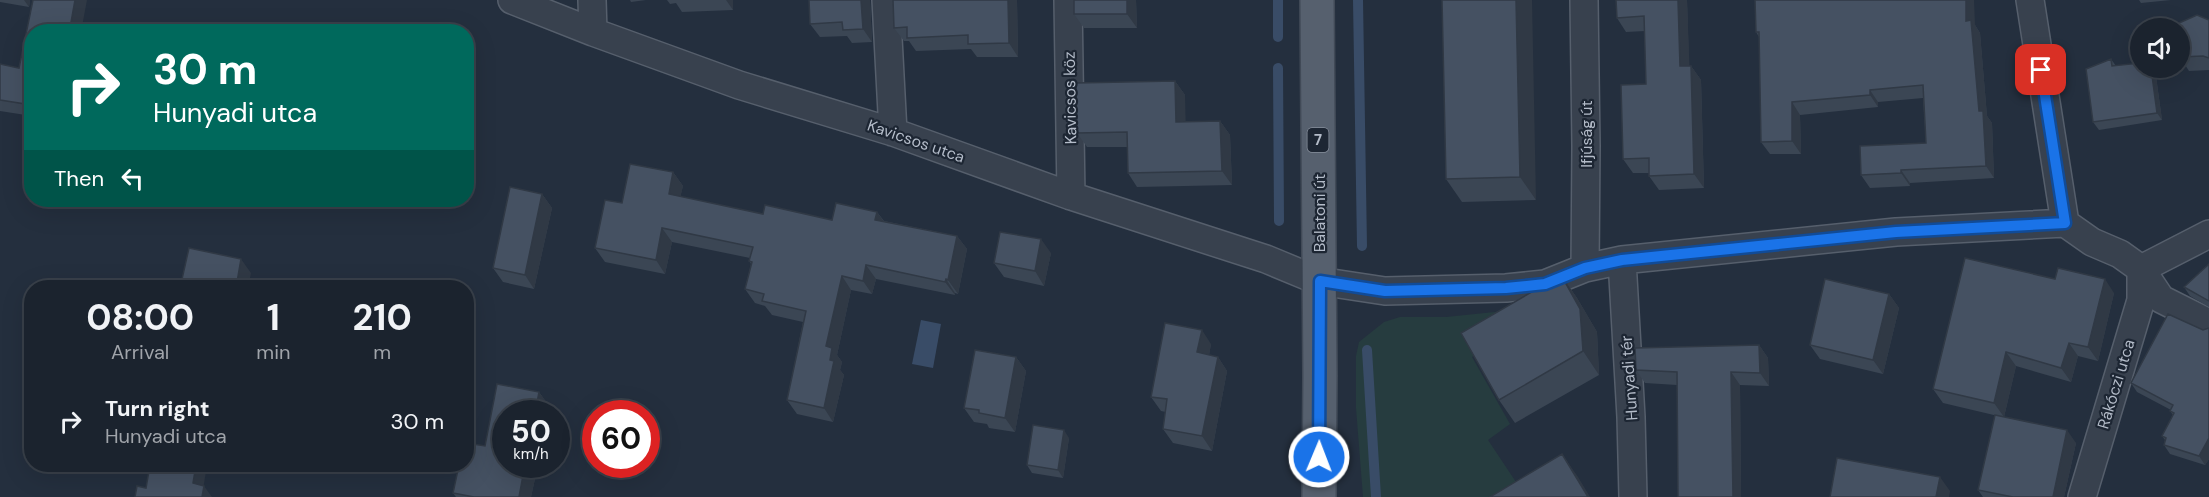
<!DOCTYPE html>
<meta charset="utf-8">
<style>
:root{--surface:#1b232e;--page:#242b36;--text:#f1f3f6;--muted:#a0a4aa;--line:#39404a}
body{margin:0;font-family:"DM Sans",sans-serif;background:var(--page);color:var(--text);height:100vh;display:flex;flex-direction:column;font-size:22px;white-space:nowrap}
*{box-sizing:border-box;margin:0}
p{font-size:20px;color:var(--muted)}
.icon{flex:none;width:33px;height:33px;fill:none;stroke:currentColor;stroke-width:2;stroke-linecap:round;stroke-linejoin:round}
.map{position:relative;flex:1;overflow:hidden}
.details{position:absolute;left:24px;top:280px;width:450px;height:192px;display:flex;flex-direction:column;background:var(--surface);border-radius:24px;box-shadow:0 6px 24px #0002,0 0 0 2px var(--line)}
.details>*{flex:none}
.hud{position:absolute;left:24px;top:24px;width:450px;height:183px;border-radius:24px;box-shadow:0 6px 24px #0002,0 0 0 2px var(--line);background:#00695c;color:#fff;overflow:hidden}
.controls{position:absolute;left:2130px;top:18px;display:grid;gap:12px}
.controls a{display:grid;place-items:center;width:60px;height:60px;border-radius:50%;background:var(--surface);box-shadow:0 6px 24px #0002,0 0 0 2px var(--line);font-size:30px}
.speed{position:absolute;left:492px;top:400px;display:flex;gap:12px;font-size:30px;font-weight:700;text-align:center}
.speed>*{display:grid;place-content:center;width:78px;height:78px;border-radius:50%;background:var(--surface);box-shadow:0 6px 24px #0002,0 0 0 2px var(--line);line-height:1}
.speed small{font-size:15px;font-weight:400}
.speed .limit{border:9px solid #d22;background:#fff;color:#111}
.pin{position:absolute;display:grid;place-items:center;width:51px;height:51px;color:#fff;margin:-26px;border-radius:12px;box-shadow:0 3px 9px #0006}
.me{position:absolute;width:66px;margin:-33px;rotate:1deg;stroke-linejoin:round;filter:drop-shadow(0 0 4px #0008)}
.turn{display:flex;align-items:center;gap:21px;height:126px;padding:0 30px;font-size:27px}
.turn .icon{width:78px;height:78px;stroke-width:2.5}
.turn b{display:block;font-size:42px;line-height:51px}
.then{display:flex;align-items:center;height:57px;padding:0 30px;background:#0003;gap:12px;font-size:22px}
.eta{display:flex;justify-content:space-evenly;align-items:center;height:102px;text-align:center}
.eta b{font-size:36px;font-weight:700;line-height:42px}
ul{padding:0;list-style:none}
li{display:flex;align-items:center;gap:18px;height:78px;padding:0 30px}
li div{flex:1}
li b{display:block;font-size:22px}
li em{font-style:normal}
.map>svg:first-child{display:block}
.green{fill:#263c3f}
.water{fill:#394c67}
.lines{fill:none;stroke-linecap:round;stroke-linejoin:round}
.stream{stroke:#394c67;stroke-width:10}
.minor-casing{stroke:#565f6c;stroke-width:30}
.primary-casing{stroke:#414a57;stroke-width:36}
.minor{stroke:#38414e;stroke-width:27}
.primary{stroke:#56606e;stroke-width:33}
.wall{fill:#3b4654}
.shaded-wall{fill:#303945}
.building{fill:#455162;stroke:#303945;stroke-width:1.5}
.route-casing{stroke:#114b97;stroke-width:15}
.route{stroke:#1a73e8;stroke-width:10}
.labels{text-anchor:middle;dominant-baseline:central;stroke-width:4.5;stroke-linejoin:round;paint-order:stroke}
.shield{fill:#1d2633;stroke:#878f9c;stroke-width:1.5}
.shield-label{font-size:15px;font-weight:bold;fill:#b4bcc9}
.street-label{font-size:16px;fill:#b4bcc9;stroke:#1d2633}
</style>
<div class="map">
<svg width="2209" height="497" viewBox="0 0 2209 497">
<rect width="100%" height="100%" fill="#242f3e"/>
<!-- green -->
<path class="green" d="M1553,306L1472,357L1510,424L1488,440L1526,497H1363L1356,408V356L1359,342L1384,322L1400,317H1446Z"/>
<!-- water -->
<path class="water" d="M921,320L941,324L933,368L912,364Z"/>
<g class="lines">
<!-- stream -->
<path class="stream" d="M1278,0V37
M1358,0L1362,246
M1278,68L1279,221
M1367,350L1376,497"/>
<!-- minor casing -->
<g class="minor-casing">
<path id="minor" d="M512,0L593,32L739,85L893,132L1071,196L1266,259L1319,281L1385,291L1506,288L1545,284L1585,268L1622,260L1896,232L2065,223L2092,242L2120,254L2141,269L2161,299L2209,323
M592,0L593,32
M886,0L893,132
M1068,0L1071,196
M1584,0L1586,146L1585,268
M2030,0L2065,223
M1622,260L1631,417L1633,497
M2141,269L2209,234
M2082,497L2141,300V269"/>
</g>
<!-- primary casing -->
<g class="primary-casing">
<path id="primary" d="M1317,0L1320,376L1319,497"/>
</g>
<!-- minor -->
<use href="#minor" class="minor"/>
<!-- primary -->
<use href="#primary" class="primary"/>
</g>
<!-- wall -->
<path class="wall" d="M0,0H30L29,7L0,2Z
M630,0H646L631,2Z
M667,0H733V10L682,12L676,3L670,4Z
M870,0L872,42L852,43L847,36L820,37L810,24Z
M1017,0L1018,57H977L971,49L916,51L909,41H904L894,28Z
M1136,0L1137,28H1084L1074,14Z
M1442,0L1536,200L1462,202L1446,179Z
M1687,0L1689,66H1691L1701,80L1704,188L1659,190L1649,176V173H1633L1623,159L1646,84L1645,31L1626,32L1617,18Z
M2139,0H2171L2141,3Z
M2209,20V70L2189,71L2180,57Z
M1975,25L1980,33L1987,116L1992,123L1994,178L1910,183V186L1870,188L1861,175L1926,143L1923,98L1878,102V107L1800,115L1801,154H1770L1761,142L1759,37L1756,32Z
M32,32V116L0,111V64L19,68Z
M2111,59L2116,66L2154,68L2155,69L2162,120L2099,130L2093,122Z
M1175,81L1185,95V122L1220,121L1230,135L1232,185L1137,187L1128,173L1127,147H1087L1077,133Z
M673,172L683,186L680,197L763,214L832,220L877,212L884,221L957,236L967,249L958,294L955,293V295L876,279L872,294L851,290L837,355L842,362L840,370L844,375L833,422L797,414L787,400L803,322L772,315L765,306L755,303L745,289L751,264L749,261L750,258L672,242L665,274L605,262L595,248L622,203Z
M542,194L552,208L534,289L503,282L493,268Z
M439,200H452V202Z
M1051,253L1044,286L1004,277L994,263Z
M2209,264V307L2190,296L2184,287Z
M1561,275L1577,298L1597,332L1599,375L1515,423L1499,400Z
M2114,293L2098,361L2078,356L2071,382L2016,366L2004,417L2076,443L2064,497H1983L1978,490L1998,416L1943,403L1933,389Z
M1889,294L1899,308L1883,374L1820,359L1810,345Z
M2209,328V459L2205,465L2170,454L2164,445L2165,440L2162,436L2173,415L2170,411L2171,410L2137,392L2131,383L2203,330Z
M1211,344L1209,355L1218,357L1227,371L1212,451L1173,443L1163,429L1166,412L1161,411L1151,397Z
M1759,345L1768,358L1769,386L1740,385L1741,497H1678L1677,385L1645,383L1636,370Z
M1016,357L1026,371L1015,432L989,428L987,424L974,422L964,408Z
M539,392L549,406L506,465H538L531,497H456L453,493L485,446Z
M1069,438L1063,478L1032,473L1027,465Z"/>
<!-- shaded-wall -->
<path class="shaded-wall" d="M24,0H30L29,7Z
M75,0H87L81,32L70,28Z
M726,0H733V10Z
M861,0H870L872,42L863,29Z
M1008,0H1017L1018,57L1009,43Z
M1127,0H1136L1137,28L1127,14Z
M1516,0H1532L1536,200L1520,177Z
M1678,0H1687L1690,81L1680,66Z
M1966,0H1974L1975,25L1980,33L1987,116L1992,123L1994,178L1986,166L1979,111L1966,21Z
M1691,66L1701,80L1704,188L1694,174Z
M2151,68H2154L2155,69L2162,120L2157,113Z
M1175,81L1185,95L1186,136L1176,122Z
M1870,90L1878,102V107L1870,95Z
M1792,102L1800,115L1801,154L1792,141Z
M1220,121L1230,135L1232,185L1222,171Z
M1901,170L1910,183V186L1901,173Z
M673,172L683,186L678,208L669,194Z
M542,194L552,208L534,289L525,275Z
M877,212L887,226L875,220Z
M662,228L672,242L665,274L656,260Z
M957,236L967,249L958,294L948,280Z
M1041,239L1051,253L1044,286L1035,271Z
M241,259L251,273L248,288H236Z
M866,265L876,279L872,294L863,281Z
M1561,275L1577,298L1597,332L1599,375L1583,351Z
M842,276L851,290L837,355L842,362L840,370L844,375L833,422L824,408L830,360L826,346Z
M946,279L955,293V295L945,282Z
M2105,279L2114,293L2098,361L2088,347Z
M1889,294L1899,308L1883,374L1873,360Z
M1202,330L1211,344L1207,367L1197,352Z
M2069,343L2078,356L2071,382L2061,368Z
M1759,345L1768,358L1769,386L1760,373Z
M2006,352L2016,366L2004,417L1994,403Z
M1016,357L1026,371L1015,432L1005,418Z
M1218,357L1227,371L1212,451L1202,436Z
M1731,372L1740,385L1741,497H1733Z
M539,392L549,406L548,414H535Z
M1064,430L1069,438L1063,478L1058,470Z
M2067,430L2076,443L2064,497H2053Z
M2209,438V459L2205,465L2199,456Z
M1562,454L1578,477L1590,497H1588Z
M196,465H207L202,496L204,486L212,497H202L193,483Z
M525,465H538L531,497H519Z
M1940,477L1950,491L1949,497H1936Z"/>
<!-- building -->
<path class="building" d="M33,0H75L70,28L87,32H32V105L0,100V64L19,68Z
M809,0H861L863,29L843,30L842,22L810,24Z
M893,0H1008L1009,43L968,44V35L907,38V27L894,28Z
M1074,0H1127V14H1074Z
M1442,0H1516L1520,177L1446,179Z
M1616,0H1678L1680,66H1691L1694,174L1649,176V158L1623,159L1621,85L1646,84L1644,16L1617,18Z
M1755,0H1966V21L1971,20L1979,111H1983L1986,166L1901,170V173L1861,175L1860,146L1926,143L1923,85L1870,90V95L1792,102V141L1761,142L1759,32H1756Z
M2197,15L2209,20V58L2203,56L2180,57L2179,23Z
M2111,59L2112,66L2140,63V68H2151L2157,113L2093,122L2086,69Z
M1175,81L1176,122L1220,121L1222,171L1128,173L1127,132L1077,133L1076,83Z
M630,164L673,172L669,194L763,214L765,205L832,220L836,203L877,212L875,220L957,236L948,280L946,279L945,282L866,265L863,281L842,276L826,346L832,348L830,360L834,361L824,408L787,400L806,311L762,301L764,294L745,289L752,262L749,261L753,247L662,228L656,260L595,248L605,200L622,203Z
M510,187L542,194L525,275L493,268Z
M1000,232L1041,239L1035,271L994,263Z
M189,248L241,259L236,288H180Z
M1965,258L2055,279L2058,268L2105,279L2088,347L2069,343L2061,368L2006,352L1994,403L1933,389Z
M2209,264V301L2184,287Z
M1561,275L1580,309L1583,351L1499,400L1461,333Z
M1825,279L1889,294L1873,360L1810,345Z
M2168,314L2203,330L2209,328V438L2199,456L2164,445L2166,438L2162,436L2174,413L2170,411L2173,405L2131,383Z
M1165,323L1202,330L1197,352L1218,357L1202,436L1163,429L1167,399L1151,397Z
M1759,345L1760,373L1731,372L1733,497H1678L1677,372L1636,370L1635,348Z
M975,350L1016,357L1005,418L979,413V410L964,408Z
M497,384L539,392L535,414H506V465H525L519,497H474L453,493L459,465H466V443L485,446Z
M1995,415L2067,430L2053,497H2013L1978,490Z
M1033,425L1064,430L1058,470L1027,465Z
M1562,454L1588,497H1490Z
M1837,458L1940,477L1936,497H1830Z
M150,465H196L193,483L204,486L202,497H135L137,486L146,488Z"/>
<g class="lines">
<!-- route casing -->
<g class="route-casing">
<path id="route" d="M1319,457L1320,281L1385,291L1506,288L1545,284L1585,268L1622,260L1896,232L2065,223L2041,70"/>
</g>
<!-- route -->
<use href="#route" class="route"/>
</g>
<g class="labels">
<!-- shield labels -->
<rect class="shield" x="1307.5" y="128" width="21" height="24" rx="4.5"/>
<g class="shield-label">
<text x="1318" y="140">7</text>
</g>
<!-- street labels -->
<g class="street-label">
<text transform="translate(1070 98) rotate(-91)">Kavicsos köz</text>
<text transform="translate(1586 134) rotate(-90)">Ifjúság út</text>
<text transform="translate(916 141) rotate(19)">Kavicsos utca</text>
<text transform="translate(1319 213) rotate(-90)">Balatoni út</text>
<text transform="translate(1629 378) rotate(-94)">Hunyadi tér</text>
<text transform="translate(2116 384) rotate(-73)">Rákóczi utca</text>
</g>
</g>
</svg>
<div class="controls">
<a><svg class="icon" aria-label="sound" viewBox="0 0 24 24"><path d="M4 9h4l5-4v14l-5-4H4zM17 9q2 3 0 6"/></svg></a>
</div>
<div class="speed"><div>50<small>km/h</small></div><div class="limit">60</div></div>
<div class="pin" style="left:2041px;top:70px;background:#d93025"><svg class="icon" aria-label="arrive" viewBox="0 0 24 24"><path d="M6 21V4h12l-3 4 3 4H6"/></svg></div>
<svg class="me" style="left:1319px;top:457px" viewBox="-20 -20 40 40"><circle r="17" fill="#1a73e8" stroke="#fff" stroke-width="3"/><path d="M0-11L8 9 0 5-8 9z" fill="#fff"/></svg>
<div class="hud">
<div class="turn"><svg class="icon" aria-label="right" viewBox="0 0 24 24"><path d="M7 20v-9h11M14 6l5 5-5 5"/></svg><div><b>30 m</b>Hunyadi utca</div></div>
<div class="then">Then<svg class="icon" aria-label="left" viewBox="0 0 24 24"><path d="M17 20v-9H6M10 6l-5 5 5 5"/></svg></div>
</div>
<section class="details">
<div class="eta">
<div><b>08:00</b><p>Arrival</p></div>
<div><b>1</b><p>min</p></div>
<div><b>210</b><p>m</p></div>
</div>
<ul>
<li><svg class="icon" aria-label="right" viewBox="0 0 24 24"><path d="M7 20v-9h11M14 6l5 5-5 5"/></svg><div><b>Turn right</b><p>Hunyadi utca</p></div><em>30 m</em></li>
</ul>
</section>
</div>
